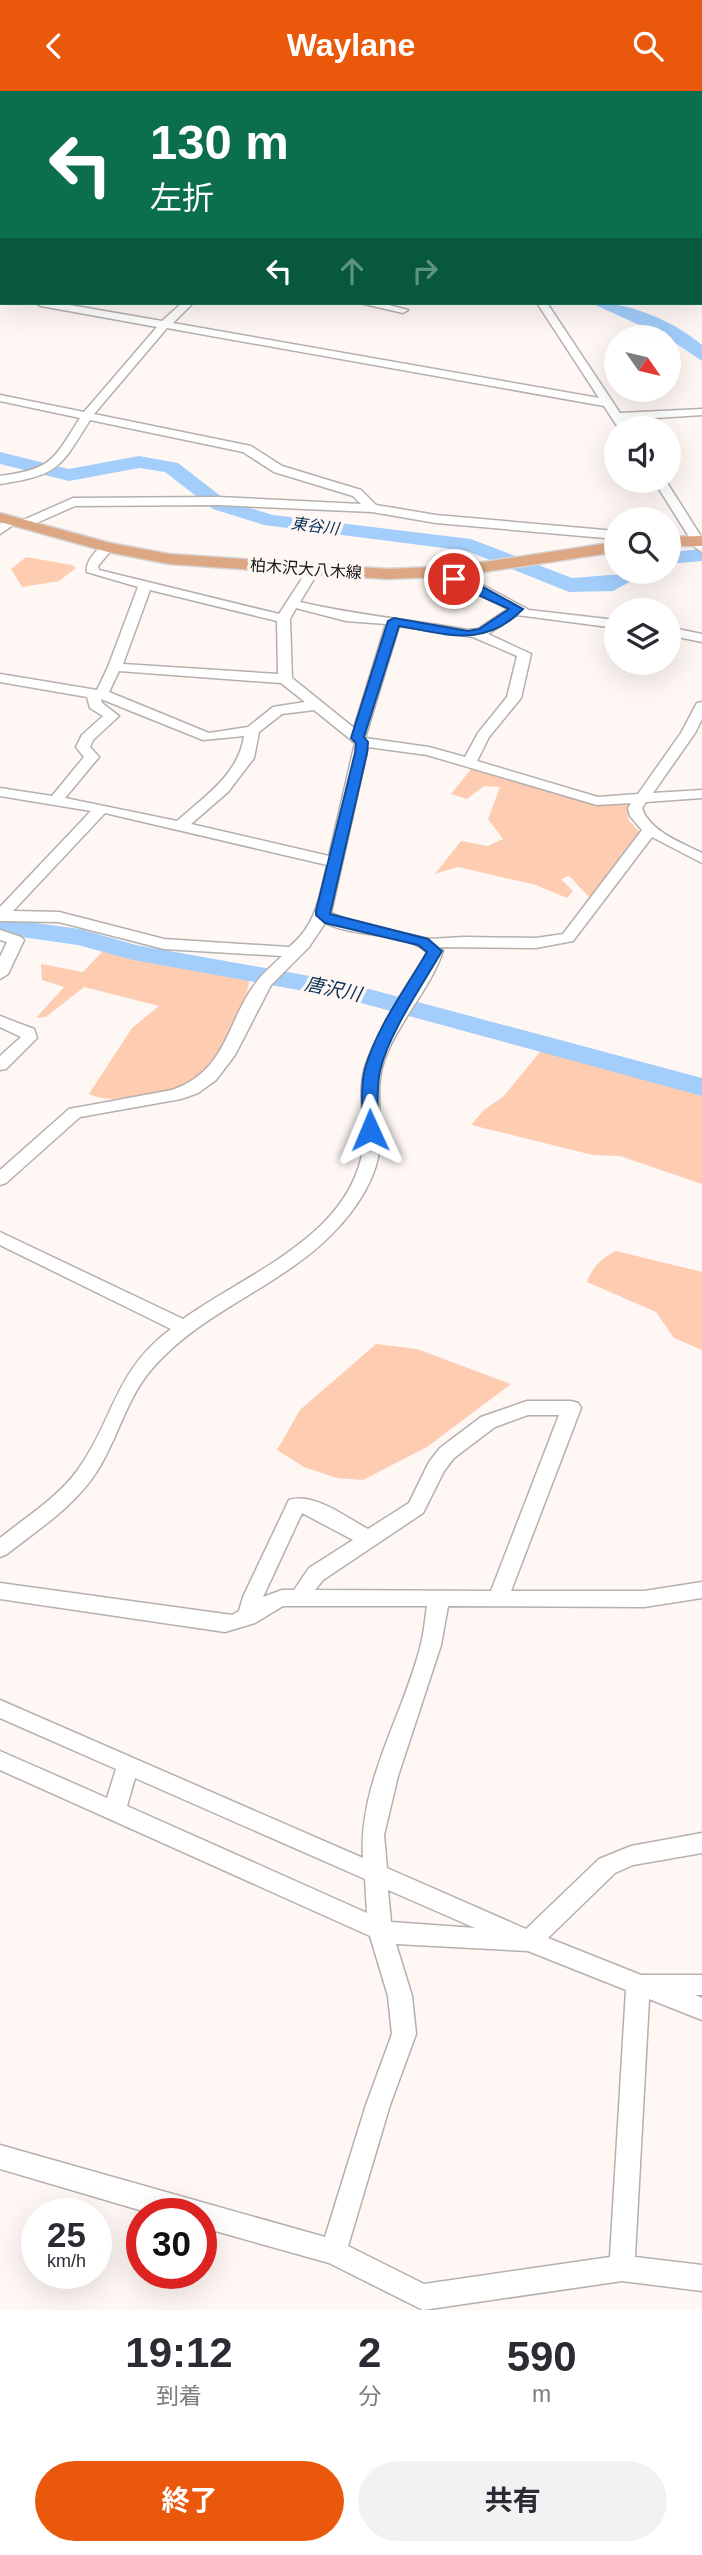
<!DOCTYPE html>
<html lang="ja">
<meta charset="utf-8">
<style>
:root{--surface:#fff;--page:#f2f2f3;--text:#2b2b33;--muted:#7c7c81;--accent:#ea580c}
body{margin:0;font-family:Helvetica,"Noto Sans JP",sans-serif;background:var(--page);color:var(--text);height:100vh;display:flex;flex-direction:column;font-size:26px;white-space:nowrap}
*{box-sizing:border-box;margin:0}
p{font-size:23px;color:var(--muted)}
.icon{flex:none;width:38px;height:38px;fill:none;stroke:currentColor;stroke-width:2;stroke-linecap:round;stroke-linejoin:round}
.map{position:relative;height:2219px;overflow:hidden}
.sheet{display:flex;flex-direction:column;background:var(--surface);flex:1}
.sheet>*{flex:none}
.hud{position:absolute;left:0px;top:0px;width:704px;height:214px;box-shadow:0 7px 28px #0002;background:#0b6e4f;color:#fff;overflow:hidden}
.needle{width:46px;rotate:124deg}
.tools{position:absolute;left:604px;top:234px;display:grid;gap:14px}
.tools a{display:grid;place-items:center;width:77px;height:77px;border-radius:50%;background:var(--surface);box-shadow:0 7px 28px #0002;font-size:35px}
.speed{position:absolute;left:21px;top:2107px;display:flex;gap:14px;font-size:35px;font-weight:700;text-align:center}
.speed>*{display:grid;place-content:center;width:91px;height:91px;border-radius:50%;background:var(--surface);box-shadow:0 7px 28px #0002;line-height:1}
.speed small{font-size:18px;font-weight:400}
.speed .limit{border:10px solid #d22;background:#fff;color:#111}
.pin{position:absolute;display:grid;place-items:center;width:60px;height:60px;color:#fff;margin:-30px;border:4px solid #fff;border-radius:50%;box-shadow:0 2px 7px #0007}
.me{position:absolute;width:77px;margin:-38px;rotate:359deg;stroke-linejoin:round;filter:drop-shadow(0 0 5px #0008)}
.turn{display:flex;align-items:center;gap:24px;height:147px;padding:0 35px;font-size:32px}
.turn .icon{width:91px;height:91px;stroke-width:2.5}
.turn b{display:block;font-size:49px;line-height:60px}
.lanes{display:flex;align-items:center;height:66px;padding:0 35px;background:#0003;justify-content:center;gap:35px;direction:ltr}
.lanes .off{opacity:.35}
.eta{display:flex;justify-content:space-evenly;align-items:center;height:119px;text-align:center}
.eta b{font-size:42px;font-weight:700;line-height:49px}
.primary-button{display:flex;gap:14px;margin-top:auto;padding:14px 35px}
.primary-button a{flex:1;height:80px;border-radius:42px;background:var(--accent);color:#fff;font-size:28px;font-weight:700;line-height:80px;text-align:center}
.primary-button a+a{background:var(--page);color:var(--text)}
header{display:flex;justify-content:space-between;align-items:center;height:91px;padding:0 35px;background:var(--accent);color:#fff;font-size:32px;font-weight:700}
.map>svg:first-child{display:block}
.green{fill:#fdccb1}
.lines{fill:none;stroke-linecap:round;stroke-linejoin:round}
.river{fill:#a3cefc;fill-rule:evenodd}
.minor-casing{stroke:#b6b0ad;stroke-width:3}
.major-casing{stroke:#d6d5d5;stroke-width:3}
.minor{fill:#fff;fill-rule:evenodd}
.major{fill:#dda783;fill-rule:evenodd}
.route{fill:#1a73e8;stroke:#114b97;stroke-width:2}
.labels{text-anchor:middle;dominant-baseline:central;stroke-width:7;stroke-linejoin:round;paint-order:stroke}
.far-water-label{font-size:16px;font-style:italic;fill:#0a3156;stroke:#fef7f4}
.far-street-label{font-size:16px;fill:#191716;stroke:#fef7f4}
.water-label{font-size:19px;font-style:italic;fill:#0a3156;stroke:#fef7f4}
</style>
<header><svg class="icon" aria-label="back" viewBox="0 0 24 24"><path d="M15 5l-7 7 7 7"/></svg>Waylane<svg class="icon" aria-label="search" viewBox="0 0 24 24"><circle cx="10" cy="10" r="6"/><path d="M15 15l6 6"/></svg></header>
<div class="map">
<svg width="702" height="2219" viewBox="0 0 702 2219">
<rect width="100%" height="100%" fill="#fef7f4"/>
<!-- green -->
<path class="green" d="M26,466L72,474L76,477L59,490L22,496L11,478Z
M473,676L611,714L629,713L628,728L641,743L591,808L569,785L561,788L573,800L567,807L536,794L458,776L435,783L461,750L488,755L503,748L488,728L500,696L484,695L467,708L451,703Z
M102,861L182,868L251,882C244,922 225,982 183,999C170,1004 154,1004 141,1005C122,1007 106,1011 89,1003L132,937L159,915L84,896L46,926L36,927L64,896L42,889L41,873L83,881Z
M544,956L702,996V1093L620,1065L593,1064L471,1034L485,1018L503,1006Z
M616,1160L702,1181V1259L674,1247L656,1221L587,1191C592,1176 602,1167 616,1160Z
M376,1253L417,1258L511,1293L427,1356L363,1389L337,1387L304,1376L277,1359L300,1319Z"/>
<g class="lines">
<!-- river -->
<path class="river" d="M0,42H2V52H0Z
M591,212C627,210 675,231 702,254V270L668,247Z
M0,361L69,378L139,365L178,372L227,410L273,424L471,448L572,487L648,481L613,500L569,501L467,460L264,434L213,418L165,381L139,377L69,390L0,373Z
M702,458V470L668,473V461Z
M0,827L80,838L136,854L343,891L702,987V1005L343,907L133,869L78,854L0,843Z"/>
<!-- minor casing -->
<g class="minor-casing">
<path id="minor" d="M0,0H9L2,2L0,6Z
M131,0H142L130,2Z
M145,0H164L165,2H147Z
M569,0H579L568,2Z
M0,39H2V45H0Z
M2,79V85L0,86V80Z
M0,98H2V105L0,104Z
M0,191H2L0,198Z
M36,212H58L162,230L182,212H193L173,232L599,307L537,212H547L620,322L702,318V324L625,329L631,338H619L604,315L167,237L94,323L251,355L282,375L361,399L376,414L436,424L616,440V448L436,432L372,421L218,414L75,415L25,437L19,433L21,430L73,407L218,406L361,413L353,405L274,381L243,361L90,329C60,377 59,384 0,393V385C53,378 53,369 80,327L0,310V304L84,321L157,236L41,215Z
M360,212H381L408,219L403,222Z
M654,390H666L702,447V461L696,457Z
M9,427L19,430L0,443V433Z
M108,452L114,456L98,475L99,479L279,523L310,475L314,474L320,478L300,511C355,524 412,529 468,539L478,538L508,518L465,496L430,485V479L435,478L475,490L529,519L616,529V537L517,524L488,543L531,563L521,607L489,646L477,670L598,706L638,703L681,642L697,612L702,611V628L695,642L653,702L702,699V707L646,711L642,717C649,740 682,752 702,762V772L652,746L573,850L536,857L440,856L443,860C430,898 402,926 387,962C374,991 381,1020 380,1051C379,1085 356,1119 332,1143C279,1197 201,1220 151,1279C127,1307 118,1346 99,1377C77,1414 40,1437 7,1463L0,1466V1447C26,1426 57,1407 77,1380C114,1329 114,1280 171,1238L0,1154V1141L183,1228C244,1184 341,1149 361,1068C369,1037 355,1004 366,973C381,932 413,902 427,861C403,840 355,847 325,832L309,856L271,894L235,964L216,989L198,1002L181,1008L80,1026L6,1092L0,1094V1079L69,1018L172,999C229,979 226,929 258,889C265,880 274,873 282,865L164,858L59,831L0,830V816L91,720L0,705V697L52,705L84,666L76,656L82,644L103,625L90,617L87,606L0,591V583L97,599L108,576L138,496L87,481C85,470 98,456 108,452ZM150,499L277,530L278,583L123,573ZM296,517L346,530L386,533L354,637L292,587L290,528ZM399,535L473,546L517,565L507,606L478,642L465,666L429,656L365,647ZM119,580L281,592L305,611L273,616L248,636L209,642L109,601ZM101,608L203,649L244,645C239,683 204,706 177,730L65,707L99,666L90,656L93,649L119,625L102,612ZM314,619L355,652L329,765L191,733L228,701L254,667L259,641L282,623ZM368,656L427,664L597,714L631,712L628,717L630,725L642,739L563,843L536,847L464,846L429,848L352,831L331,822ZM105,722L327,774C320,805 316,835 289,856L164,848L59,821L13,820Z
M668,536L702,543V551L668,544Z
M0,839L21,846L24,849L8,883L0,888V866L7,851L0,849Z
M0,925L34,938L37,947L6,978L0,979V965L21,946L0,936Z
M527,1310H571L578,1312L581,1317L511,1500H644L702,1491V1507L644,1516L448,1515L441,1554L398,1685L384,1744L387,1777L526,1838L599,1768L631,1755L702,1742V1762L633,1774L615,1782L548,1847L641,1884H702V1904H695L702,1907V1929L649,1908L635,2166L702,2174V2200L622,2190L423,2219L329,2172L201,2136V2123H153L0,2078V2054L325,2146L366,2014L392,1943L388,1905L370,1845L0,1679V1660L107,1707L116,1678L0,1627V1609L363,1767C358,1693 404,1623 421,1553C424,1541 425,1528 427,1515H283L255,1532L225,1541L0,1508V1492L232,1524L239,1520L243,1506L289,1409C314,1401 347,1427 368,1438L409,1412L429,1371L440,1357L481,1326ZM528,1324H559L491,1500L315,1499L323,1489L423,1422L444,1380L454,1367L495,1336ZM302,1422L353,1449L309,1477L294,1499H282L263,1506ZM135,1687L365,1788L367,1822L127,1715ZM388,1799L475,1837L391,1831ZM396,1853L528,1860L626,1899L610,2166L424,2193L348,2155L390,2014L416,1943L412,1905Z"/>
</g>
<!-- major casing -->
<g class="major-casing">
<path id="major" d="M0,422L110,452L169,463L387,478L458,475L616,451V461L458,485L387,488L169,473L108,461L0,431Z
M702,445V455H668V446Z"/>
</g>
<!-- minor -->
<use href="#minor" class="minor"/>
<!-- major -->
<use href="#major" class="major"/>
</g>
<!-- route -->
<path class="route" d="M454,485L474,491L523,518C484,558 447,543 399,535L364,646L368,651L367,662L330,823L428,848L442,860C423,893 388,943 380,980C376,999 378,1019 378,1039L370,1044L363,1039C363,1019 360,998 365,978C376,937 406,897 427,861L418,854L325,832L316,824V820L355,662L356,652L351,647L388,530L394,527L468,540L479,538L509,518C493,510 459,497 448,488Z"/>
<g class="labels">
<!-- far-water labels -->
<g class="far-water-label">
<text transform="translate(315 435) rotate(7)">東谷川</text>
</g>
<!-- far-street labels -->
<g class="far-street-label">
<text transform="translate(306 478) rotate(4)">柏木沢大八木線</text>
</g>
<!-- water labels -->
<g class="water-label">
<text transform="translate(333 898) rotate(12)">唐沢川</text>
</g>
</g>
</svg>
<div class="tools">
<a><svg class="needle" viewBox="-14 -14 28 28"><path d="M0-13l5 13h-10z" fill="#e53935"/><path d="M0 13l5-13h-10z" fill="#7c7c81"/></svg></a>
<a><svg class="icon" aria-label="sound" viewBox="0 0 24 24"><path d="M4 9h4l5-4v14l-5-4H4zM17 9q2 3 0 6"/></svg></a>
<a><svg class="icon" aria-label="search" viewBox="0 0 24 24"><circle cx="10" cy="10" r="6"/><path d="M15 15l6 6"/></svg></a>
<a><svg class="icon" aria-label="layers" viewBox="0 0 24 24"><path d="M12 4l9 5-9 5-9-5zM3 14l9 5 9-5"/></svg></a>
</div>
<div class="speed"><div>25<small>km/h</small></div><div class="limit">30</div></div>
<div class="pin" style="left:454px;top:488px;background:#d93025"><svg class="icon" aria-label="arrive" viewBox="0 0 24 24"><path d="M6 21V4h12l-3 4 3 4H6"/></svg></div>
<svg class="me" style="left:370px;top:1039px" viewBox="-20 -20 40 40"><path d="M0-17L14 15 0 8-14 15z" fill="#1a73e8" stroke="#fff" stroke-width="4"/></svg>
<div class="hud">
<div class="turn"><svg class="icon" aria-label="left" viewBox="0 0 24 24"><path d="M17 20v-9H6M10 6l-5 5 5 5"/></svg><div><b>130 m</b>左折</div></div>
<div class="lanes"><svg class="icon" aria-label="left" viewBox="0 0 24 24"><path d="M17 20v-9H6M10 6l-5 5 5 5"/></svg><svg class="icon off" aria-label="ahead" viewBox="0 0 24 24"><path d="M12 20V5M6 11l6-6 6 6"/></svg><svg class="icon off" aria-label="right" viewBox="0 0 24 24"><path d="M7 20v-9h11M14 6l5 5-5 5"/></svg></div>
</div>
</div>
<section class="sheet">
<div class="eta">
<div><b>19:12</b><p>到着</p></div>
<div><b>2</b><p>分</p></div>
<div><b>590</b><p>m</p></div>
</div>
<div class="primary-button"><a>終了</a><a>共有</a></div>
</section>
